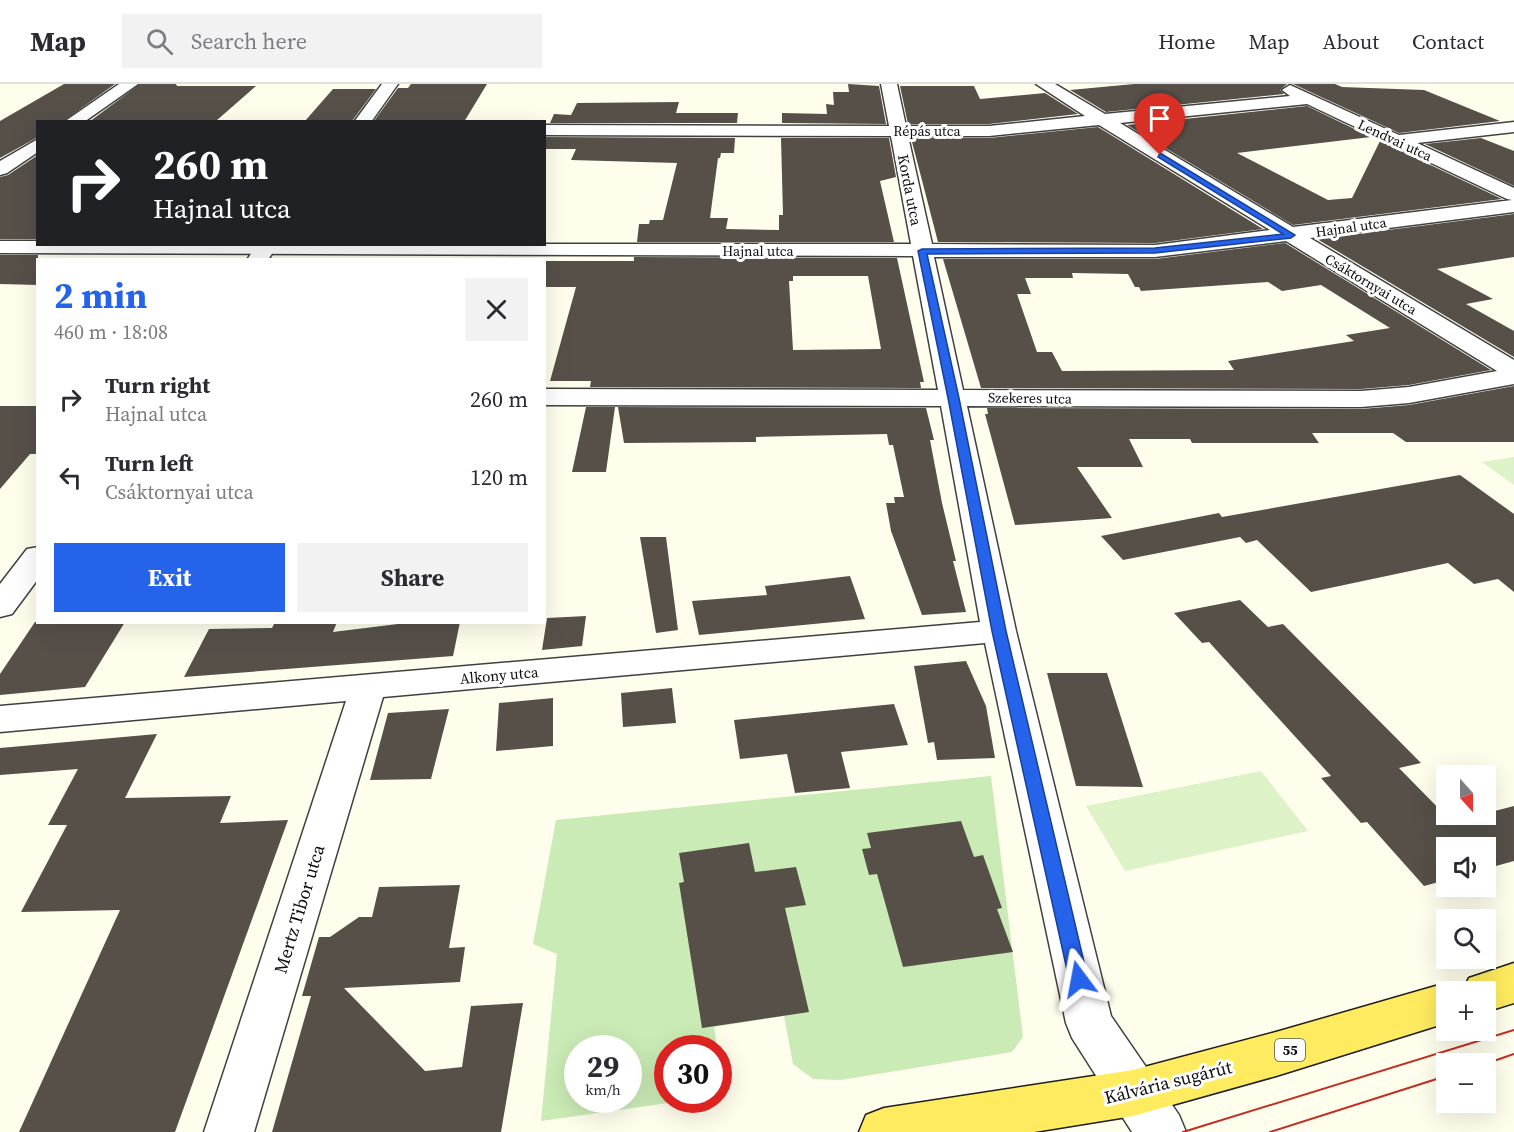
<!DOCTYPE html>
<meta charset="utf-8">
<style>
:root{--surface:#fff;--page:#f2f2f3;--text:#2b2b33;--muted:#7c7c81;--line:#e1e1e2;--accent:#2563eb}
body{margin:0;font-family:"Source Serif 4",serif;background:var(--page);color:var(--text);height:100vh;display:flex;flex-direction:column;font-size:22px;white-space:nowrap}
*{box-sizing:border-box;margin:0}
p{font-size:20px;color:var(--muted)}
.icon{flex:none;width:33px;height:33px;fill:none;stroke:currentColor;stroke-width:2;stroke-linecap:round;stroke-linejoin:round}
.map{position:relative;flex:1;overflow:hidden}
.panel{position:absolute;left:36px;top:174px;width:510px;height:366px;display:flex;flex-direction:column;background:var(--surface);border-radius:0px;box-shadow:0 6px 24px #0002}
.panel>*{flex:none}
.top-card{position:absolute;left:36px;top:36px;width:510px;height:126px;border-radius:0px;box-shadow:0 6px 24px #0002;background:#202124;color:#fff;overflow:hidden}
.needle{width:39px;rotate:159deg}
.fabs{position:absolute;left:1436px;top:681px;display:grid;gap:12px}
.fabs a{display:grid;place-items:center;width:60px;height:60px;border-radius:0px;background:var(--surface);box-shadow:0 6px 24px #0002;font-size:30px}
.speed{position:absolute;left:564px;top:951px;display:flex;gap:12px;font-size:30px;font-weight:700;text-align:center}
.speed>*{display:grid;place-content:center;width:78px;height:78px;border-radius:50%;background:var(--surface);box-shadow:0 6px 24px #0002;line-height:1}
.speed small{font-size:15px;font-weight:400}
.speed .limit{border:9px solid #d22;background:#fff;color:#111}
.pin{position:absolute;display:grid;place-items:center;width:51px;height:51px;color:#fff;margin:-62px -26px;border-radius:50% 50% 50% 0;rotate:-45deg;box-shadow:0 0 6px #0007}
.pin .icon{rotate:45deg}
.me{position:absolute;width:66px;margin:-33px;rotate:347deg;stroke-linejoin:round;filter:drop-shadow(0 0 4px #0008)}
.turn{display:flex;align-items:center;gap:21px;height:126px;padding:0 18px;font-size:27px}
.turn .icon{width:78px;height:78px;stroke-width:2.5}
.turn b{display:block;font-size:42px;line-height:51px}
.round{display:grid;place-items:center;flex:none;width:63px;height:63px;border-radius:0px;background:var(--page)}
.overview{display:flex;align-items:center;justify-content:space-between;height:102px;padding:0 18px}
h1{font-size:36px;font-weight:700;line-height:45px;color:var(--accent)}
.primary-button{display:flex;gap:12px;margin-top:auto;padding:12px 18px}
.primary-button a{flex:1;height:69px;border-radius:0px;background:var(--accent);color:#fff;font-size:24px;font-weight:700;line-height:69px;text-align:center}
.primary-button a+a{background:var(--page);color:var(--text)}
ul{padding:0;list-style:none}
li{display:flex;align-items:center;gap:18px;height:78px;padding:0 18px}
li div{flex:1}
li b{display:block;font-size:22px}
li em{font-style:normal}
header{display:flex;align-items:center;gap:36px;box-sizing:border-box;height:84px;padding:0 30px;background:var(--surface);border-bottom:2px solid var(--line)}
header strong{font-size:28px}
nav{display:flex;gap:33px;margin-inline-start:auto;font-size:21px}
.search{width:420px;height:54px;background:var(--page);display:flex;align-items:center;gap:15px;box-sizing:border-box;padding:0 21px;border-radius:0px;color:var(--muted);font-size:22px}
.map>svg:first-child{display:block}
.green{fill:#caebb5;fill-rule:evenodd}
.pitch{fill:#def2c8}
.building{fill:#565049;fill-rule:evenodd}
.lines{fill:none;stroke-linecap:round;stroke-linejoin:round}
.minor-casing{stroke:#404040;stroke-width:3}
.tertiary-casing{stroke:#404040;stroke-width:3}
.primary-casing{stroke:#1e1e1e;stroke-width:3}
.minor{fill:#fff;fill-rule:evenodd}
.tertiary{fill:#fff;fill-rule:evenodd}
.primary{fill:#feeb5f;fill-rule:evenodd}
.tram{stroke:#c32c20;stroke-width:2}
.route{fill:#2563eb;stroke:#184099;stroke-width:1.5}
.labels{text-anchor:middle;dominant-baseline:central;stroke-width:6;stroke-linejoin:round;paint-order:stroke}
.far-street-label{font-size:14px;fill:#0d0d0d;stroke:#fff}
.shield{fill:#fff;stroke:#565656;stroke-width:1.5}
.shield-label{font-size:14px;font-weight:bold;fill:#0d0d0d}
.street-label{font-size:15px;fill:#0d0d0d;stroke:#fff}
.near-street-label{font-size:18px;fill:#0d0d0d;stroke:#fff}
</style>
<header>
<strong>Map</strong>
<div class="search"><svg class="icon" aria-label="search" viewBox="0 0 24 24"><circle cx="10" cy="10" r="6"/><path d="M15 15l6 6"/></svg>Search here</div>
<nav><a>Home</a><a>Map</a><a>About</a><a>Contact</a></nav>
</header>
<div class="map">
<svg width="1514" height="1048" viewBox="0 0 1514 1048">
<rect width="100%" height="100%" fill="#fffeed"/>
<!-- green -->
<path class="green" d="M991,692L1023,953L1012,968L841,996L813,995L793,980L784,932L714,943L717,964H668V1016H689L541,1037L557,870L533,860L556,736ZM578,964H628V1016H578Z"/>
<!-- pitch -->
<path class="pitch" d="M1514,373V401L1482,378Z
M1261,687L1308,747L1125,787L1086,722Z"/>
<!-- building -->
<path class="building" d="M64,0H115L62,38H38V53L0,74V37Z
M140,0H176L177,2H256L216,37L89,38Z
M411,0H487L464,38L374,37L398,4H408Z
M848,0L879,2L886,40L782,39V29L827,30L826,20L834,21L833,8H849Z
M1134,0H1287L1280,6L1284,10L1106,28L1070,6Z
M1293,0H1335L1342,3L1424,6L1500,37L1399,49Z
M900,2H974L980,15L1045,9L1078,30L989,40H908Z
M333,5H376L352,37H305Z
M679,18L676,29H738L737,39H550L554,30L571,31L577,19Z
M1307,22L1371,53L1237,69L1328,116L1352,114L1380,57L1502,115L1293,141L1127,41Z
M1098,43L1263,145L1155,159L938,158L911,54H989Z
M544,53L735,54L734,69H721L720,74H718L710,134H728L726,145L779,146V131H783L781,54H889L896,93L880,97L894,158H637L639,140H649L650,136H663L677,79L571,76L576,65H544Z
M1481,54L1514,67V102L1425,60Z
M38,71V155H0V93L8,91Z
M1514,130V173L1437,185L1493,215L1466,220L1514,247V273L1317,155Z
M1285,159L1491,286L1409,301L1361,305L981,304L943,175H1155ZM1072,189L1128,190L1135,203H1139L1141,207L1268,198L1282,207L1321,201L1390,244L1346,251L1354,257L1228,277L1234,286L1062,287L1052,268H1037L1017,210H1031L1025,194H1073Z
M0,171H38V201L0,200Z
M634,173L897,174L924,298H920L921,304L590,303L591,297H550L576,203H544V177H634ZM793,192H868L881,265L793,266L789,197H793Z
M1514,302V358H1406L1393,349H1312L1319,359H1192L1190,355H1129L1143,383H1077L1112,434L1015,441L985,330H988L987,324L1361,325L1409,321Z
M0,322H38V370H30L0,405Z
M586,323H615L606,388H572Z
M618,323L926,324L934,356H930L942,419L956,477H953L966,528L922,531L891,447L886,419H895L894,413H904L893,361H889L887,350L756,353V358L624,359Z
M1460,391L1514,430V508L1498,495L1474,500L1448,479L1311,508L1257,456L1246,459L1240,453L1123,476L1101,452L1219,429L1222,433Z
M640,453H666L678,546L656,549Z
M850,492L865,535L699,551L692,517L767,511L765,502Z
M1240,516L1268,543L1283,540L1421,679L1399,684L1452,738L1514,722V777L1485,785V764H1446V796L1424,802L1367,738L1361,739L1321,694L1331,692L1209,558L1202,559L1174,529Z
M586,532L582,562L542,566L547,534Z
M35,538H125L85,603L0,611V590Z
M275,538H337L333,548L414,538H460L453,572L184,593L209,545L272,544Z
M966,577L986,622L995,674L937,676L934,658L928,659L914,582Z
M1047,589H1107L1143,703L1076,702Z
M672,604L676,639L623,643L621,609Z
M553,614V662L496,667L499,619Z
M894,620L908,661L841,668L850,704L795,709L787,670L740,675L734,636Z
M449,625L431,695L370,696L388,629Z
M157,650L125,714L231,712L220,739L288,736L175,1048H19L120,826L21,828L67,741H48L78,685L0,691V664Z
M961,737L974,773L983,771L1002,824L997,825L1013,868L903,883L877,790L869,791L862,765L871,764L867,749Z
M749,759L755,788L796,783L806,821L785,824L809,928L702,944L679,799L684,798L679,769Z
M460,801L449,864L465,863L460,898L344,904L425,987L462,983L471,922L523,919L501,1048H272L311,912H302L319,853H330L359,833H372L379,803Z"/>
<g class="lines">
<!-- minor casing -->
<g class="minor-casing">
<path id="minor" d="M119,0H138L84,38H64Z
M881,0H897L906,42H989L1085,32L1036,0H1055L1105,30L1290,12L1282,6L1290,1L1399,51L1514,38V48L1417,59L1514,104V128L1310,154L1514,276V300L1409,319L1361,323L967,322L1016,547L1111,932L1179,1031L1186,1048H1132L1072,954L1066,939L985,559L383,613L254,1048H204L346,617L0,648V622L980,538L941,322L544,321V305L938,306L913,172L0,169V157H38V160H911L891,52L544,51V41L889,42ZM1307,20L1507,115L1512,116L1293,143L1120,39ZM1099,41L1270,146L1155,161L932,160L908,52H989ZM1286,157L1497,287L1409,303L1361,307L963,306L934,173H1155Z
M38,55V68L7,89L0,91V77Z"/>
</g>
<!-- tertiary casing -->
<g class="tertiary-casing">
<path id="tertiary" d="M382,0H398L371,38H354Z
M257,160H278L268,176H247Z
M38,463V495L12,530L0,533V500L27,465Z"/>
</g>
<!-- primary casing -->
<g class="primary-casing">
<path id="primary" d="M1514,879V919L1485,928V908H1446V939L1276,992L1133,1032L1034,1048H859L866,1031L884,1024L1133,986L1276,948L1446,899L1463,906L1469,894Z"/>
</g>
<!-- minor -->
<use href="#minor" class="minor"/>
<!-- tertiary -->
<use href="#tertiary" class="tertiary"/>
<!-- primary -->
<use href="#primary" class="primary"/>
<!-- tram -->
<path class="tram" d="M1485,980L1514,970
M1183,1048L1514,946
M1270,1048L1446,992"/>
</g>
<!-- route -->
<path class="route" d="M1160,69L1295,151L1291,154L1155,169L927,170L959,314L1006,547L1088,895L1085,901L1079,903L1072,901L1069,895L992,547L948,314L918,167L922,165L1155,164L1283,150L1158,73Z"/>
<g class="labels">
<!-- far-street labels -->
<g class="far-street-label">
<text x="927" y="47">Répás utca</text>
<text transform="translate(1395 56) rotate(25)">Lendvai utca</text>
<text transform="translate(1351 143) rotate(-8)">Hajnal utca</text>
<text x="758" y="167">Hajnal utca</text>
<text transform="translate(1371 200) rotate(31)">Csáktornyai utca</text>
<text transform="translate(1030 314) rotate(1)">Szekeres utca</text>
</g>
<!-- shield labels -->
<rect class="shield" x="1275" y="955" width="30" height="22" rx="4.5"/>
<g class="shield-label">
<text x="1290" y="966">55</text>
</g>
<!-- street labels -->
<g class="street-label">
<text transform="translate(910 106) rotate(79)">Korda utca</text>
<text transform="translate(499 591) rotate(-5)">Alkony utca</text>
</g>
<!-- near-street labels -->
<g class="near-street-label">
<text transform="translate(299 825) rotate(-73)">Mertz Tibor utca</text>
<text transform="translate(1168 998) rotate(-14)">Kálvária sugárút</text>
</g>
</g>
</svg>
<div class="fabs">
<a><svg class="needle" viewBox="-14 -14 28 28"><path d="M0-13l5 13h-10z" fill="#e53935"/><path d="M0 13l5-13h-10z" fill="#7c7c81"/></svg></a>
<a><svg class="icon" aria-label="sound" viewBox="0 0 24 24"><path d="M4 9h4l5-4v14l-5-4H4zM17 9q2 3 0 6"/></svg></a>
<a><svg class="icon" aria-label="search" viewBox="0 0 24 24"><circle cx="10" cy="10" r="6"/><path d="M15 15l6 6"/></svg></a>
<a>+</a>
<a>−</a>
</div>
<div class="speed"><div>29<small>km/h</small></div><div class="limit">30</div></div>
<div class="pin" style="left:1160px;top:71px;background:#d93025"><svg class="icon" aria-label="arrive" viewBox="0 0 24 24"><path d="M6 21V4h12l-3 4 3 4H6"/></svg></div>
<svg class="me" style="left:1079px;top:895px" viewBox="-20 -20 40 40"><path d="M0-17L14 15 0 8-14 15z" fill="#2563eb" stroke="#fff" stroke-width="4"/></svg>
<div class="top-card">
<div class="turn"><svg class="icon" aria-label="right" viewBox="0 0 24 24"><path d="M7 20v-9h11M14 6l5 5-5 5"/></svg><div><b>260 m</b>Hajnal utca</div></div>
</div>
<section class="panel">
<div class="overview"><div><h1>2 min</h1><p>460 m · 18:08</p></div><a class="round"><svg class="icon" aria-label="close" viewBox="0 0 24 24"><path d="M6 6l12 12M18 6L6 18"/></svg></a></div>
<ul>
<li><svg class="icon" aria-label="right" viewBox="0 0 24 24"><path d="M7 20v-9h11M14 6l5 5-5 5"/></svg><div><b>Turn right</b><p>Hajnal utca</p></div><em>260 m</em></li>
<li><svg class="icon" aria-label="left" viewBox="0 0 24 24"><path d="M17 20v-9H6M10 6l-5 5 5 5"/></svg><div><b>Turn left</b><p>Csáktornyai utca</p></div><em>120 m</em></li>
</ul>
<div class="primary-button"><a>Exit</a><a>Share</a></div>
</section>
</div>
